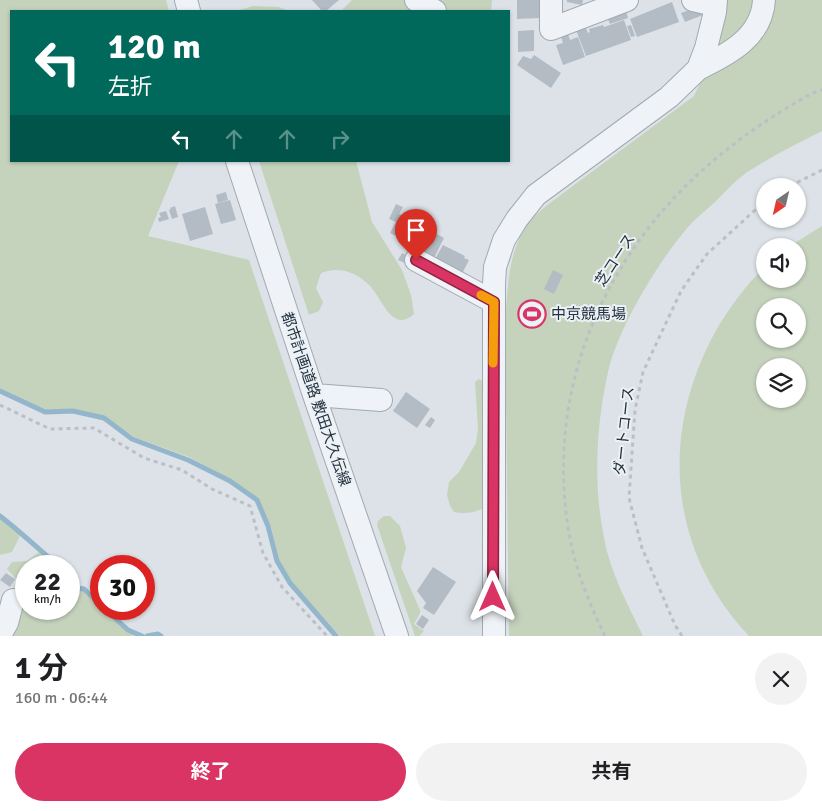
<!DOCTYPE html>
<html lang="ja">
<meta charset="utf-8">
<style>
:root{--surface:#fff;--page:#f2f2f2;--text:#202124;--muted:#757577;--accent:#d93463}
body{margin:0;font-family:Signika,"Noto Sans JP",sans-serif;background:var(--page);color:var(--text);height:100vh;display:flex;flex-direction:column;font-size:19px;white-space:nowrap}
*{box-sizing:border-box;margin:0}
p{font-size:16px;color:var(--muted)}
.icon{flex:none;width:28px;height:28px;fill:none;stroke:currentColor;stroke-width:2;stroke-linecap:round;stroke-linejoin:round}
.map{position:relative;height:636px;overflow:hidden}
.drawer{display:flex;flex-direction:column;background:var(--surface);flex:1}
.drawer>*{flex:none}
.hud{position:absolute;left:10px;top:10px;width:500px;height:152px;border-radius:0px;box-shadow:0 1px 4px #0004;background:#00695c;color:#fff;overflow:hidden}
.needle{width:32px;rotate:214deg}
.fabs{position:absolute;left:756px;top:178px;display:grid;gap:10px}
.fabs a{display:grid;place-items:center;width:50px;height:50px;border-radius:50%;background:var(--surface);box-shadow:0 1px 4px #0004;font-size:25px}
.speed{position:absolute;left:15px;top:555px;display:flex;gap:10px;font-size:25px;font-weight:700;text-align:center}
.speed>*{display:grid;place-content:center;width:65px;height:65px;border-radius:50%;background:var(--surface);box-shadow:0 1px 4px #0004;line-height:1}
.speed small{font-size:12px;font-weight:400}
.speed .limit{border:8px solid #d22;background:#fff;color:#111}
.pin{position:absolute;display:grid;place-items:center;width:42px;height:42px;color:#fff;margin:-51px -21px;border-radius:50% 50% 50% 0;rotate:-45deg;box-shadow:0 0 5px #0007}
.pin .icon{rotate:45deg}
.me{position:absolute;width:55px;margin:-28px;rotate:0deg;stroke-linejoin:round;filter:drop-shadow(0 0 4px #0008)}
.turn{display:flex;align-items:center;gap:18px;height:105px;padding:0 15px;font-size:22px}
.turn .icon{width:65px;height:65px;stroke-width:2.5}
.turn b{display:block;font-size:35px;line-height:42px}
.lanes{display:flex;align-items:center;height:48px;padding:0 15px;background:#0003;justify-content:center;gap:25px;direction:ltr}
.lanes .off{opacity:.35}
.round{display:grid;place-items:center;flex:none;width:52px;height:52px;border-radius:26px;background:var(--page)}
.headline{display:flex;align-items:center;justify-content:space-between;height:85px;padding:0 15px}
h1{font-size:30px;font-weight:700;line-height:38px}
.cta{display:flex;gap:10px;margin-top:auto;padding:10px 15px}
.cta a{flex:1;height:58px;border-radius:30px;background:var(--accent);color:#fff;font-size:20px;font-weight:700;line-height:58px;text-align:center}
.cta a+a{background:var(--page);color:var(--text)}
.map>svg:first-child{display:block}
.green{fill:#c5d2bc;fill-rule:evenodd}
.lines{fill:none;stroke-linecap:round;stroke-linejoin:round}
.stream{stroke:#93b6cb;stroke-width:5}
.building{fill:#b3bcc5}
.minor-casing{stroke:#a1aab1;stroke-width:24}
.path{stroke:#bac0c6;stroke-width:3;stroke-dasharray:4 4;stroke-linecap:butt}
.minor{stroke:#eff2f6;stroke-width:22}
.route-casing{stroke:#8d2240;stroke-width:12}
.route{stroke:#d93463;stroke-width:9}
.slow{stroke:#f59e0b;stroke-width:9}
.labels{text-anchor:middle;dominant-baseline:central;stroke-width:4;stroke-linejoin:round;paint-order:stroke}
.street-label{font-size:15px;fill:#24323f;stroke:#ebf1f5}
.poi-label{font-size:15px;fill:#24323f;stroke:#ebf1f5;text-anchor:start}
</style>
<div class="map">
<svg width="822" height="636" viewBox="0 0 822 636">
<rect width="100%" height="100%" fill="#dce2e7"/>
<!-- green -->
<path class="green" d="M0,0H166L169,11H11V161H179L148,236L249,260L375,636H340L291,582L279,561L271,527L259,499L232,480L189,457L134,437L105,417L74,409L45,411L0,389Z
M352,0H404L409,6L430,11H341Z
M428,0H492L491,11H444Z
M724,0H822V131C796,144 770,157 746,173C735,181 725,192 715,202C706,210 696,218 688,227C658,262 618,328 608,372C596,426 593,484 604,538C610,572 628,605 643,636H509L505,324C508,287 507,249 532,219C537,213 544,208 550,203L694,96L708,66Z
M253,6L279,7L289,11H236Z
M259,161H356L372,222L402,270L411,295L414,314C392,334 382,298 370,286C356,272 340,266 321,273L316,288L323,302L319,311L309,315Z
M822,226V636H749C667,549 659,430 718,327C729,309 749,280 765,268V279H798V246H790ZM765,306H798V339H765ZM765,366H798V399H765Z
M479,379L484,382V508C473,513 466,514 454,512L450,506L447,495L449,482L459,472L476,443L478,428L475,382Z
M384,516H390L400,526L406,548L401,567L420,610V613L414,624L424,631L419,636H415L377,525L378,521Z
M0,518L21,534L12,552L0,555Z
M39,552L57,566H26V609H69V587L83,591L101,607V609H103L134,636H3L18,600L19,582L7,569L12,562L27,561Z"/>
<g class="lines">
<!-- stream -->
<path class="stream" d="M0,391L45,412L73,411L104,418L132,439L188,460L230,481L257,500L268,526L277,561L290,583L336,636
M0,516C21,532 39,550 59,566
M69,585L70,587L84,589L101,605
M105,609L128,630L142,636
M147,636L158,634L161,636"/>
</g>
<!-- building -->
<path class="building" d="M312,0H339L326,11H322Z
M517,0H541V18L517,19Z
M567,0H583L582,5L567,2Z
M672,2L679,22L637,37L630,19Z
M700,6L703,15L685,22L681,13Z
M626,11L628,18L610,24L607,17Z
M624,20L631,40L586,56L576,30L585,26L588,33L590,32L589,29L603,25L604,27Z
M631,25L635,36L631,37L627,26Z
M534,30V51L518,52V31Z
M568,34L570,40L578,37L585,57L563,65L556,45L563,43L561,37Z
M534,55L561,73L551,88L517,65L523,56L531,59Z
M226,192L228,200L218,203L216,195Z
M230,200L236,220L221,224L215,204Z
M396,204L403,207L399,214L431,230L422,249L390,233L396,222L389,219Z
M175,206L178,217L172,219L169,210L171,209L170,208Z
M205,207L213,234L190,241L182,214Z
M166,211L169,219L159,222L158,218L161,217L159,213Z
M433,232L444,238L432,262L420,256Z
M443,245L465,256L464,258L469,260L461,276L432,264Z
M402,253L410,257L407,264L398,260Z
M553,270L563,275L554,294L544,289Z
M406,392L430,409L417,428L393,411Z
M431,417L435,420L430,428L425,425Z
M433,567L456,582L434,615L423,608L426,603L417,591Z
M6,573L15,579L10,587L0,580Z
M422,615L429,620L423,629L416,624Z"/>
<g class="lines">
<!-- minor casing -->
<g class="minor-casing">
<path id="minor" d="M186,0L189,11
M416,0L435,11
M551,0V29L627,0
M693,0L715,5
M698,69C729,54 762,37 764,0
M237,161L314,395L397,636
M416,260L494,302
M314,395L381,400
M0,635L7,623L13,600
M494,636V284L495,267L504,240L517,219L536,195L669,97L698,69L706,48L715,12L716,0"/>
</g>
<!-- path -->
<path class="path" d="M790,186L822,170
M0,405L50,429L94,428L144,458L182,470L212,489L250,506L263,553L282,587L327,636
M605,636C589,603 575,569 569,533C543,382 611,239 729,148C750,131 772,117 795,103C804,98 812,92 822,90
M682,636L675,625L642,548L629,498L635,410L643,372L681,291L707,254L765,201"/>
<!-- minor -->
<use href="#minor" class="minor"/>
</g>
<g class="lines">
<!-- route casing -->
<g class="route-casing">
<path id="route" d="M416,260L494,302L493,597"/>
</g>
<!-- route -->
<use href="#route" class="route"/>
<!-- slow -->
<path class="slow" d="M481,295L494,302L493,363"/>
</g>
<!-- icons -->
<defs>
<g id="stadium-ring" transform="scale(1.4375)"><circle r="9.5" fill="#ebf1f5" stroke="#d93463" stroke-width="1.5"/><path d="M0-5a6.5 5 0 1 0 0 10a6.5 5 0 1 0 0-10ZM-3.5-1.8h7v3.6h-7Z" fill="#d93463"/></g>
</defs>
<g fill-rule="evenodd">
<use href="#stadium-ring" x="532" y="314"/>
</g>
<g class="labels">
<!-- street labels -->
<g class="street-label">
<text transform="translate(615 260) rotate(-57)">芝コース</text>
<text transform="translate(316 399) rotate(71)">都市計画道路 敷田大久伝線</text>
<text transform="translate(624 431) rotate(-84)">ダートコース</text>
</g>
<!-- poi labels -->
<g class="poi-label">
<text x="551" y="314">中京競馬場</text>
</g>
</g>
</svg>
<div class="fabs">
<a><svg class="needle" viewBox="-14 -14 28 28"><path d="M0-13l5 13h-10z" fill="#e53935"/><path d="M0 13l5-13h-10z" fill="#757577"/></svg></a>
<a><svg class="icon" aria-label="sound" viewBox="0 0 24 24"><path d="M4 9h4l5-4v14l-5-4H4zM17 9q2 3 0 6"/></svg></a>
<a><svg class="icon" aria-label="search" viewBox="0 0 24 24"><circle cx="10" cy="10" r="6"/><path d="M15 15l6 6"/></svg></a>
<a><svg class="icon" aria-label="layers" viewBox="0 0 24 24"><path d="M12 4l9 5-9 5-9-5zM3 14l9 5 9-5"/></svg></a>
</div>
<div class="speed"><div>22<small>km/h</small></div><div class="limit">30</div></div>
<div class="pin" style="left:416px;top:260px;background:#d93025"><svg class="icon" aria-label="arrive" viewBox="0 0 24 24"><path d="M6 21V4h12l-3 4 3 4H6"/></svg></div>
<svg class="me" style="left:493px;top:597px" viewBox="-20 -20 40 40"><path d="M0-17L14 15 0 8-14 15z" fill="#d93463" stroke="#fff" stroke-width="4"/></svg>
<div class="hud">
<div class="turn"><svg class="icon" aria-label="left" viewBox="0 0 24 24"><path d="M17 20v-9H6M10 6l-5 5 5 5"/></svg><div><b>120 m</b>左折</div></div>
<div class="lanes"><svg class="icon" aria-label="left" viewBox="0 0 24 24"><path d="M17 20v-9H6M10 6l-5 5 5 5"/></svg><svg class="icon off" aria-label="ahead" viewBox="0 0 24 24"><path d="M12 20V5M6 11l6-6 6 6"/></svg><svg class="icon off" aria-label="ahead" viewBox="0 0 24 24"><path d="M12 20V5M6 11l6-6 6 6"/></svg><svg class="icon off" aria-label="right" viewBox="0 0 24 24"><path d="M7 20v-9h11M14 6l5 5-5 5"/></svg></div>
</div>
</div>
<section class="drawer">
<div class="headline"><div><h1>1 分</h1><p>160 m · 06:44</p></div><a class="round"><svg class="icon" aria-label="close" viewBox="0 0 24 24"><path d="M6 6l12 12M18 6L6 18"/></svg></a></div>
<div class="cta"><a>終了</a><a>共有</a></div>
</section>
